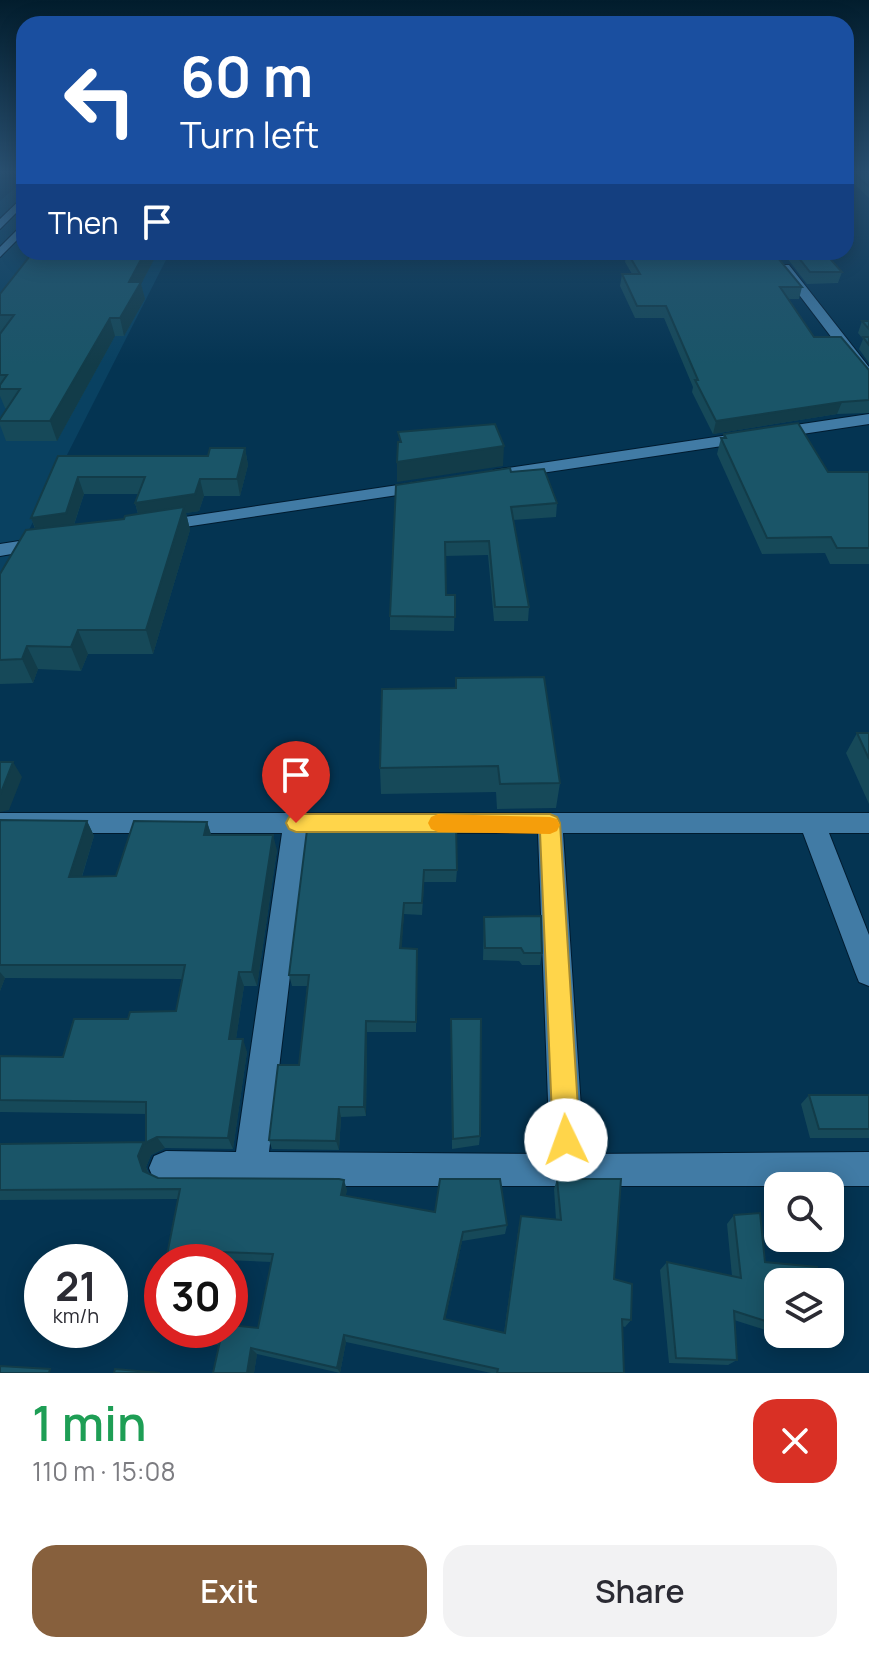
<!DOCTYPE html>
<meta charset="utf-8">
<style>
:root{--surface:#fff;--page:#f2f2f3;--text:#2b2b33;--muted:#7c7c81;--accent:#87603d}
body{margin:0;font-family:Manrope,sans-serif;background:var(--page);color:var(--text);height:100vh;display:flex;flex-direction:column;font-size:30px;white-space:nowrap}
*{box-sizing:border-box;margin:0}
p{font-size:26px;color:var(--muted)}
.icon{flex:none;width:44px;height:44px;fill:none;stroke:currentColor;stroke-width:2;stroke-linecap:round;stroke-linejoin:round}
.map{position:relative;height:1373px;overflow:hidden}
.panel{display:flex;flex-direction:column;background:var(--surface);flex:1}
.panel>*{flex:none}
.guide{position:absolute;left:16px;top:16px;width:838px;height:244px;border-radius:24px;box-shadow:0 4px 20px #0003;background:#1a4fa0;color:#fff;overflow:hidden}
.tools{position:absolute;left:764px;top:1172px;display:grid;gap:16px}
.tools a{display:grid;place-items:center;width:80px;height:80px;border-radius:16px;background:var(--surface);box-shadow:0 4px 20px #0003;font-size:40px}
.speed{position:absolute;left:24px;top:1244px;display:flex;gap:16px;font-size:40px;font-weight:700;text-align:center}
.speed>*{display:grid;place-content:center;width:104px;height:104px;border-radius:50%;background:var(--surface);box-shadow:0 4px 20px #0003;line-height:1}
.speed small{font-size:20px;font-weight:400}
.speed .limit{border:12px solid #d22;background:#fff;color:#111}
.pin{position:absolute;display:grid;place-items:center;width:68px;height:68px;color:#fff;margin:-82px -34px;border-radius:50% 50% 50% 0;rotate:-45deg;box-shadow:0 0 8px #0007}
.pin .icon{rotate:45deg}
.me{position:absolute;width:88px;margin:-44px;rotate:357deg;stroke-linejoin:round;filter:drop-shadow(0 0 6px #0008)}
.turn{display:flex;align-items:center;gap:28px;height:168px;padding:0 32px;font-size:36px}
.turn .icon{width:104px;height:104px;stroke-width:2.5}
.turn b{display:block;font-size:56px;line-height:68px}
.then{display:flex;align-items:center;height:76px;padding:0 32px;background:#0003;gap:16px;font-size:30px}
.round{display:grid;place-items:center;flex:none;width:84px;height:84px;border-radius:24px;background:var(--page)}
.headline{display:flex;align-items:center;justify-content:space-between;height:136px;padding:0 32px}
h1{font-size:48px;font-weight:600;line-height:60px;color:#1e9e55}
.cta{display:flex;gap:16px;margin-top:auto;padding:16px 32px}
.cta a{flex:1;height:92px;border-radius:24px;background:var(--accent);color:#fff;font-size:32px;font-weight:600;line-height:92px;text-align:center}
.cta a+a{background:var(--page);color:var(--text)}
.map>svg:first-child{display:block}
.built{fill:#094161}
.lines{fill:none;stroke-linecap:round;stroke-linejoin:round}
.minor-casing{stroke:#001b2f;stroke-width:2}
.secondary-casing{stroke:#001b2f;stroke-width:2}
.minor{fill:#417ba5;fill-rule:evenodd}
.secondary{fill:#417ba5;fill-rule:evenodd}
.wall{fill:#164959;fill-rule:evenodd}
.shaded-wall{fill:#123c49}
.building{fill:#1a5568;stroke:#123c49;stroke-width:2}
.route{fill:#ffd54a;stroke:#a68a30;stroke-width:2}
.slow{fill:#f59e0b}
</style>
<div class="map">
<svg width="869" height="1373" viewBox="0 0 869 1373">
<rect width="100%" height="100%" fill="#043452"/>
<!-- built -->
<path class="built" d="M24,180V252H170L0,587V201Z"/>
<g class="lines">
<!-- minor casing -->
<g class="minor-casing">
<path id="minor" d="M781,265H789L869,367V381L864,380L781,271Z
M869,414V424L494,480L486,475L494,470Z
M425,481L434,486L431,490L158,531L149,526L158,521Z
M45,537L54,543L52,547L0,556V544Z
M0,813H869V833H829L869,935V986L859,982L855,972L803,833H563L584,1154L869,1152V1186H250L166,1185L154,1180L149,1168L154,1156L166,1151L236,1152L282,833H0ZM307,833H538L550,1154L269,1152Z"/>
</g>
<!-- secondary casing -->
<g class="secondary-casing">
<path id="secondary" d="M24,196V205L0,229V219Z
M24,223V233L0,257V247Z"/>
</g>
<!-- minor -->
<use href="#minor" class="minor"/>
<!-- secondary -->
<use href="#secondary" class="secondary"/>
</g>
<!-- wall -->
<path class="wall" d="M846,173H869V198L846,176Z
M33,252H158L141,284L145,299L124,336H115L57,441H6L0,425V419L8,408H5L0,396V294Z
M627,252H773L802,287L799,299H788L814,337L869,370V413L837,414L713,434L692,392L693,387L664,318H635L620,286L622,274H632L625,262Z
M788,252H824L842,272L838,283L807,284L787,258Z
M862,321H869V363L859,349L863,339L858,333Z
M724,434L828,472H869V564H830L825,553L762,554L717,454L721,438H723Z
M245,448L248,465L240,496H204L199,511L186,513L190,530L153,654H88L81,671L38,669L33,683L0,684V574L35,529L31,518L58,456H208ZM84,494H138L135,503L138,514L124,519L74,525Z
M511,472L557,503L556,517L513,520L529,607L528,621H494L488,555L445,556L446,595H455L454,631L390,630V616L396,485Z
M382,689L560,783L556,808L497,809L496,792L381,794L380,768Z
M857,733H869V804L846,753Z
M0,820L87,821L94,836L82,877L116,876L207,822L211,835L277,850L257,986H244L236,1039L247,1052L233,1149L165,1148L151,1155L146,1167L149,1173L158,1178L347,1190L345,1196L507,1225L505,1234L462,1241L445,1320L504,1333L519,1225L521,1216L556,1220L554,1189L557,1179L614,1279L631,1320L625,1327L622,1326L624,1373H491L346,1342L340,1373L257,1354L254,1373H213L219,1345L209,1343L202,1337L258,1328L271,1262L225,1260V1262H173L167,1255L178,1199L0,1200V1144L146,1142V1114L0,1112V1056L63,1057L128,1019L176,1011L182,979L5,978L0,991Z
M307,830L457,870L456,882H424L422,915L404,914L401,948L417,949L416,1032H367L366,1116L341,1117L339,1150L272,1149L269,1140L299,1065L307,986H292L289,975Z
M484,917L542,953L540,965H522L519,961L483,960Z
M451,1031L480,1136L479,1145L452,1149Z
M809,1095H869V1138H810L801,1104Z
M734,1215L778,1282V1334L734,1320L737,1360L728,1365L669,1363L660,1270L667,1262L732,1276L727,1224Z
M779,1334H821V1338L810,1344Z"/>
<!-- shaded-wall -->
<path class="shaded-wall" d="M145,252H158L141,284L145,299L124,336L120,318L129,282Z
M110,318L115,336L57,441L50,421Z
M842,402L837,414L713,434L716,421Z
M504,446L503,466L397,482V462Z
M245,448L248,465L240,496L237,479Z
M78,477L84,494L72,530L38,535L31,518Z
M200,479L204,496L199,511L186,513L190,530L153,654L146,630L140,520L135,503Z
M78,630L88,654L81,671L71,647Z
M27,646L38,669L33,683L22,659Z
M13,762L22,777L9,810L0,812V795Z
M87,821L94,836L77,892L69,877Z
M207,822L212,837L204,835Z
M273,835L277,850L257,986L252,972Z
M404,903V914L401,960L400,948Z
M0,972L5,978L0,991Z
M239,972L244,986L234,1052L229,1039Z
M366,1021L367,1032L366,1116L364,1107Z
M243,1039L247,1052L233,1149L228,1138Z
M339,1107L341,1117L339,1150L336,1141Z
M157,1137L165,1148L151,1155L146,1167L151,1181L143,1171L138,1156L143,1144Z
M344,1180L347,1190L344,1205L341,1195Z
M463,1232L462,1241L444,1326V1319Z
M219,1252L225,1260V1262H222L218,1256Z
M344,1335L346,1342L340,1373L337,1368Z
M251,1348L257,1354L254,1373H247Z"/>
<!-- building -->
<path class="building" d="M854,173H869V187Z
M33,252H145L129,282H141L120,318H110L50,421H0V419L20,389H0V385L7,375H0V334L14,315H0V294Z
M627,252H773L802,287H780L814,337H841L869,370V400L842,402L716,421L695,380H698L666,306H637L622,274H640Z
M794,252H824L842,272H810Z
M862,321H869V329Z
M863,337H869V345Z
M798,423L828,472H869V548H837L831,537L767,538L721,438H726L724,434Z
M495,424L504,446L397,462L398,442H401L398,432Z
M210,448H245L237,479H200L195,494L135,503L145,477H78L66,513L31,518L58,456H208Z
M510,468L511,472L544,469L557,503L511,507L529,607H495L489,541L445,542L446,595H455V617L390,616L396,485Z
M184,507L146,630H78L71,647L27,646L22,659L0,660V574L26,530L124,519L125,516Z
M544,677L560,783L500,784L498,766L380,768L382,689L456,688V678Z
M857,733H869V759Z
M0,762H13L0,795Z
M0,820L87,821L69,877L116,876L134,821L207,822L204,835H273L252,972H239L229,1039H243L228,1138L157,1137L143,1144L138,1156L143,1171L158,1178L339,1179L344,1180L341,1195L435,1212L440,1179H500L507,1225L463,1232L444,1319L505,1333L521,1216L561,1220L557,1179H621L614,1279L632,1284L631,1320L622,1319L624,1373H497L498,1369L344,1335L337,1368L251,1348L247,1373H213L220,1341L202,1337L203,1330H230V1325L258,1328L273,1254L219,1252L218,1256L167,1255L180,1189L0,1190V1144L146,1142V1102L0,1100V1056L63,1057L74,1019H128L130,1012L176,1011L185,965H0Z
M328,824H456L457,870H424L422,903H404L400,948L417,949L416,1022L366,1021L364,1107H339L336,1141L269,1140L278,1065H299L309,975H289L307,830H327Z
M541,916L542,953H524L521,948H485L484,917Z
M451,1019H481L480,1136L453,1139Z
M809,1095H869V1129H819Z
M760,1213L765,1262L817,1267L818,1282H778V1325L734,1311L737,1360L676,1358L667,1262L741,1278L734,1215Z
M808,1334H821V1338Z
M0,1366L50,1369L49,1373H0Z
M115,1369L160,1373H114Z"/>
<!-- sky -->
<linearGradient id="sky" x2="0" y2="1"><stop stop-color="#021d2d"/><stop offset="0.47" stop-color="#295071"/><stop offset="1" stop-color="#295071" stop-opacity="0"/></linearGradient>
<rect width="869" height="365" fill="url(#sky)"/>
<!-- route -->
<path class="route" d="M296,814H550L557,817L560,823L580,1140L576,1149L566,1153L557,1149L553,1140L540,832H296L289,829L286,823L289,817Z"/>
<!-- slow -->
<path class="slow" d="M438,814L550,817L557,819L560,825L557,831L550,834L438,832L431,829L428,823L431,817Z"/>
</svg>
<div class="tools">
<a><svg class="icon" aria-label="search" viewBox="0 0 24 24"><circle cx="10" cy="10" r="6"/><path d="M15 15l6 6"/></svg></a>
<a><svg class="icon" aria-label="layers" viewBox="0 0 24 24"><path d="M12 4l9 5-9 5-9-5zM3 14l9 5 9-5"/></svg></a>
</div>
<div class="speed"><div>21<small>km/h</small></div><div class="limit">30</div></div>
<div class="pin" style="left:296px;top:823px;background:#d93025"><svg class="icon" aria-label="arrive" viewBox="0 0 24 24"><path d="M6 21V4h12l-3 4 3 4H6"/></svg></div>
<svg class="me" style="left:566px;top:1140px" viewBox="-20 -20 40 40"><circle r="19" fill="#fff"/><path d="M0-13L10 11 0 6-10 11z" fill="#ffd54a"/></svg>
<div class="guide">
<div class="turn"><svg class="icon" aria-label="left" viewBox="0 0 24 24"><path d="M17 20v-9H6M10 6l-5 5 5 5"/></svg><div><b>60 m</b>Turn left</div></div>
<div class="then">Then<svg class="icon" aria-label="arrive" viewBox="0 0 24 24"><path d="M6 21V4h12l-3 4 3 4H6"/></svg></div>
</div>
</div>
<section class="panel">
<div class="headline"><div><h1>1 min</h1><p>110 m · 15:08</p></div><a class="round" style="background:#d93025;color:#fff"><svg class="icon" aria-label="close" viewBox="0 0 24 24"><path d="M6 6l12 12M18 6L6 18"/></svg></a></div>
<div class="cta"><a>Exit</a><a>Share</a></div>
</section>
